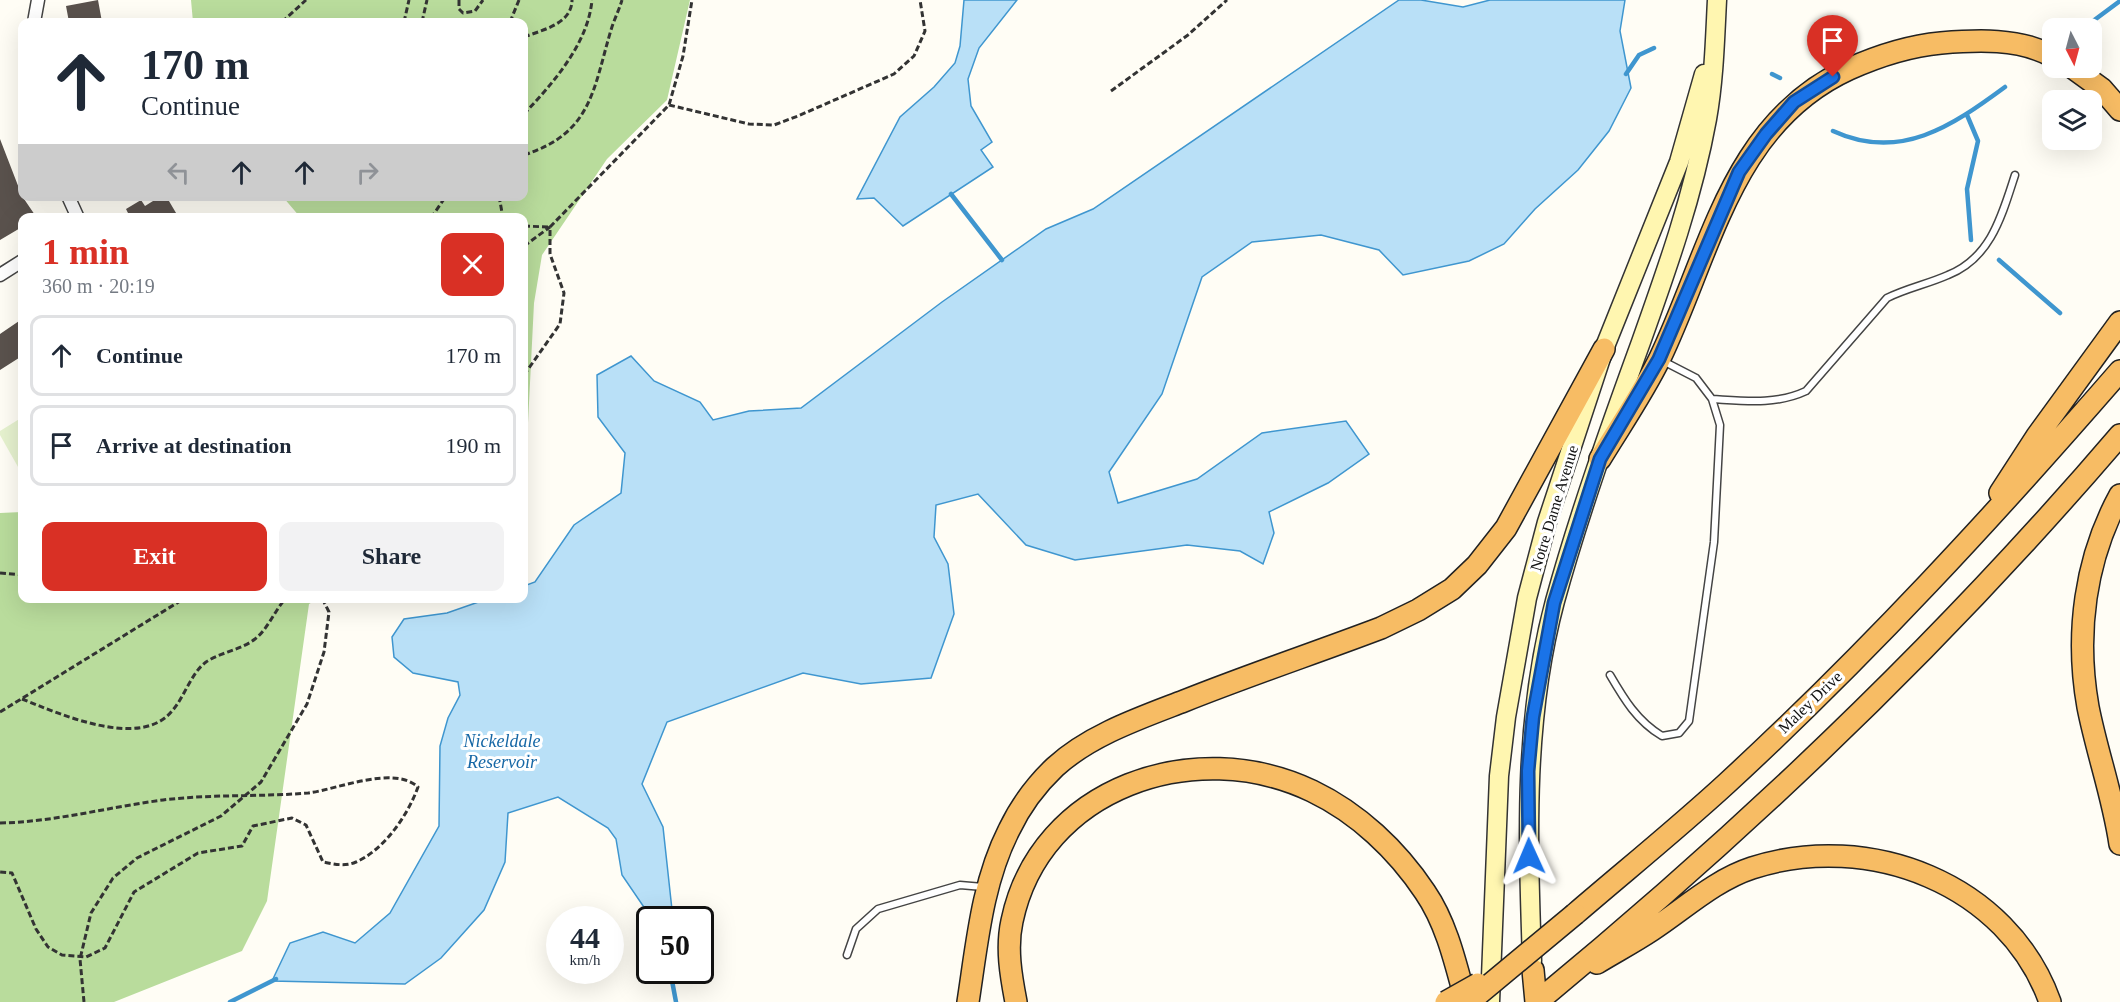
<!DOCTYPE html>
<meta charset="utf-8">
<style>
:root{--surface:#fff;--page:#f2f2f3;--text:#1f2937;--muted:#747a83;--line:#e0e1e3;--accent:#d93025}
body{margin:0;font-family:Georgia,serif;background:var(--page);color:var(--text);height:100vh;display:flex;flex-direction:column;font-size:22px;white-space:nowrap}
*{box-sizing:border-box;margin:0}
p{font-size:20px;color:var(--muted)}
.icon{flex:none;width:33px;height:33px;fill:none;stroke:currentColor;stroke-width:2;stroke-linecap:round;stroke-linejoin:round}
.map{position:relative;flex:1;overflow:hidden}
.side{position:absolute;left:18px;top:213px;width:510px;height:390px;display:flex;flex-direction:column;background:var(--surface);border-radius:12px;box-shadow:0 6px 24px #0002}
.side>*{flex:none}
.top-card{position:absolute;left:18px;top:18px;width:510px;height:183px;border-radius:12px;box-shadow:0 6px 24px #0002;background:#fff;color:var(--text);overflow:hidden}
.needle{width:39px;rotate:174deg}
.tools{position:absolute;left:2042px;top:18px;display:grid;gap:12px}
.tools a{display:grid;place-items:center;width:60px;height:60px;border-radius:12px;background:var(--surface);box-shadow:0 6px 24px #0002;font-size:30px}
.speed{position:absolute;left:546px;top:906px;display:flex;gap:12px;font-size:30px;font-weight:700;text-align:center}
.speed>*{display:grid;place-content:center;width:78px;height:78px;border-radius:50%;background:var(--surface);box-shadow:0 6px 24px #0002;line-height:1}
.speed small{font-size:15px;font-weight:400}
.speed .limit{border:3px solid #111;border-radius:9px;background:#fff;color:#111}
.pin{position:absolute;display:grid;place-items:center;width:51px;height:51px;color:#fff;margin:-62px -26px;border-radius:50% 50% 50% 0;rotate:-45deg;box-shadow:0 0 6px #0007}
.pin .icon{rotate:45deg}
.me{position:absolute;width:66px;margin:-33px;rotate:359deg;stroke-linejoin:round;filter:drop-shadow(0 0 4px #0008)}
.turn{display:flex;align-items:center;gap:21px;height:126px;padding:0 24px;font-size:27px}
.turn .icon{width:78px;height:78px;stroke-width:2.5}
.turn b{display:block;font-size:42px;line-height:51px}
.lanes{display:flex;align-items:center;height:57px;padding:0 24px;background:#0003;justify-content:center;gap:30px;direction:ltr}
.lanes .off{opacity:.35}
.round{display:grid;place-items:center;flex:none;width:63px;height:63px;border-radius:12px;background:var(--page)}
.head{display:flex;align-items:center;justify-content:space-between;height:102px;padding:0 24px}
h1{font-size:36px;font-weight:800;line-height:45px;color:var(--accent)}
.primary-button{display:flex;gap:12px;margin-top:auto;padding:12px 24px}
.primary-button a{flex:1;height:69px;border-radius:12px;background:var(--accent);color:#fff;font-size:24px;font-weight:800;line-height:69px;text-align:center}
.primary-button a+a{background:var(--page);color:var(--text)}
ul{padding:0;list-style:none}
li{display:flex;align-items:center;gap:18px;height:81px;margin:0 12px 9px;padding:0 12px;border:3px solid var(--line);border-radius:12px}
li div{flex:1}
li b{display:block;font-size:22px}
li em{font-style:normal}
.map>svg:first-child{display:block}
.forest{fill:#b9dc9c}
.pitch{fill:#e6f2cf}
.water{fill:#b9e0f7;stroke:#3f96cf;stroke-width:1.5}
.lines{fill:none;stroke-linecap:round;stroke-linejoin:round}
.stream{stroke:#3f96cf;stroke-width:4.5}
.building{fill:#5a524d}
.service-casing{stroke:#444;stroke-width:9}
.minor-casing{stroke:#444;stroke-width:15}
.secondary-casing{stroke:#333;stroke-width:21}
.trunk-casing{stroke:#222;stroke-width:24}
.path{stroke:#333;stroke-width:3;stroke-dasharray:6 3;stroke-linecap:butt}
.service{stroke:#fff;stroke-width:6}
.minor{stroke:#fff;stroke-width:12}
.secondary{stroke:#fff6b0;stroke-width:18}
.trunk{stroke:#f7bc64;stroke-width:21}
.trunk-bridge-casing{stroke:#222;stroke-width:24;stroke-linecap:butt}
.trunk-bridge{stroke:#f7bc64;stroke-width:21}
.route-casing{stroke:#114b97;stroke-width:15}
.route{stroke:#1a73e8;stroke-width:10}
.labels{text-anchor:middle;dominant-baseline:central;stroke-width:6;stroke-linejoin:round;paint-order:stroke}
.street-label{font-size:16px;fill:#111;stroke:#fff}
.water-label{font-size:18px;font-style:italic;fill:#1768a6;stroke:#fff}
</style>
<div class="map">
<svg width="2120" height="1002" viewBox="0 0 2120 1002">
<rect width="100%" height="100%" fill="#fffdf5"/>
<!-- forest -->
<path class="forest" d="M191,0H690L667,100L607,159L542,255L534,303L524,503V218L300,217L283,197L524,196V22H193Z
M22,512V598L318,599L309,604L267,901L242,951L114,1002H0V513Z"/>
<!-- pitch -->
<path class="pitch" d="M21,418L22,421V474L0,435V431Z"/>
<!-- water -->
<path class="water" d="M964,0H1017L979,48L968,79L971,106L992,142L981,150L993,167L903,226L874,198L857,199L900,117L934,87L955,63L960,46Z
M1399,0H1421L1463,7L1490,0H1625L1620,31L1631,88L1609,131L1578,170L1535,209L1504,244L1469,261L1403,275L1379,250L1321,235L1252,242L1202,277L1162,394L1109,472L1118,503L1197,479L1262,433L1346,421L1369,454L1328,483L1269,512L1274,533L1263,564L1240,551L1187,545L1075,560L1026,545L978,494L936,505L934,537L948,564L954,614L931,678L861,684L803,673L667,722L642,784L663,827L673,919H652L622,875L616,839L608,828L558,797L508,813L505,862L484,910L441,958L405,984L272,981L290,943L323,932L355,943L390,913L439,826L440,746L448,718L460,695L458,682L413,673L394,657L392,637L404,619L447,613L487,599L524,598V586L535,582L574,525L621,493L625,453L598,417L597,375L631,356L654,381L700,402L713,420L749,411L801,408L942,302L1046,229L1093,209Z"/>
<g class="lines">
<!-- stream -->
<path class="stream" d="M2093,21L2120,1
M1626,74L1639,55L1654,48
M1772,74L1780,78
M1967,115L1978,141L1967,189L1971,240
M1833,131C1900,162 1952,126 2005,87
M951,194L1002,260
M1999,260L2060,313
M670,970L676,1002
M230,1002L276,979"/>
</g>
<!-- building -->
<path class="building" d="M98,0L102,22H69L66,6Z
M0,139L22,196L37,218H22V227L0,240Z
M161,196H166L179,218H125L129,215L126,209L141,200L145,206Z
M22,319V356L0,370V334Z"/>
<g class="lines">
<!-- service casing -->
<g class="service-casing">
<path id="service" d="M1712,399C1745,401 1776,405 1806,391L1887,298C1907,288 1928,284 1948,275C1991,258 2002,215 2015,175
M1610,675C1624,699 1637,721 1662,736L1679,733L1689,721L1714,542L1720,425L1712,399L1696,378L1663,361
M847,955L856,929L878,909L960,885L983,887"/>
</g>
<!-- minor casing -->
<g class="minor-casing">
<path id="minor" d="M34,22L38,0
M68,196L78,218
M0,275L22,261"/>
</g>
<!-- secondary casing -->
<g class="secondary-casing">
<path id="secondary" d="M1532,961C1528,840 1523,720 1555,601C1579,514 1610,427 1641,342C1667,269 1693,196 1707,119C1714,80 1715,39 1717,0
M1490,1002L1499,776L1506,717L1527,598L1547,522L1604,349L1679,162L1704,74"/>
</g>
<!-- trunk casing -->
<g class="trunk-casing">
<path id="trunk" d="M2073,68L2102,89L2120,110
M1600,459C1620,426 1643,393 1660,358C1711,252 1731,123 1849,69C1878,56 1909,46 1941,43C1977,40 2019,38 2052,56
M2000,493L2037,436L2120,322
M2120,495C2085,559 2075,634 2088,707C2097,753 2113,796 2120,844
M1575,914C1625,871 1677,829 1726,784C1866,655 1995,515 2120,371
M1597,963C1615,952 1634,942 1652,930C1684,909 1715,880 1752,868C1869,830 2008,884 2050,1002
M1533,970L1536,1002
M968,1002C977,944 982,883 1009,830C1020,807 1036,785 1055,767C1090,735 1140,718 1184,701C1249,675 1315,653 1381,628L1418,610L1452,589L1477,565L1506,528L1604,349
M1016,1002C1011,976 1006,948 1012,921C1040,787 1195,735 1312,791C1358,813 1397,850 1425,892C1447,924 1456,965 1466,1002
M1537,1002C1746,830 1944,641 2120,435"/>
</g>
<!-- path -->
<path class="path" d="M459,0V9L463,13L475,11L483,0
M282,22L306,0
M404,22L409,0
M422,22L427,0
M510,22L519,0
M524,37C542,30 572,24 572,0
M1111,91L1188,35L1227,0
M669,105L749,124L774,125L798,116L894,74L914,56L925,31L920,0
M524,114C553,83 588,44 592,0
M524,155C592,133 593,90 611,30C614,20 619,10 622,0
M499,196L503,218
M431,218L446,196
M524,226L548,227
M524,246L550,227
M524,375L560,324L564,293L550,254V227L669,105L683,56L692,0
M0,573L22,575
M22,699C60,714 140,750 172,711C184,698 191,673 206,662C221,652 241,650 255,639C268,629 275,610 286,598
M0,712L185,598
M0,823C54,822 109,807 163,800C211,794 260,797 308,793C339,789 393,765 418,787C408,815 384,850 356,862C345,867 334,864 323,862L306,825L292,818L253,826L242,846L198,853L134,892L105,948L86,957L62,955L48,947L36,929L12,873L0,872
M84,1002L80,959L91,913L113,878L137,858L221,816L261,782L307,704L324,652L329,612L322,598"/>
<!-- service -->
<use href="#service" class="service"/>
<!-- minor -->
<use href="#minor" class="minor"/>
<!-- secondary -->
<use href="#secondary" class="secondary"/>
<!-- trunk -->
<use href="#trunk" class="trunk"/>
<!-- trunk-bridge casing -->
<g class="trunk-bridge-casing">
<path id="trunk-bridge" d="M1446,1002L1478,984
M1469,1002L1575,914"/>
</g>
<!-- trunk-bridge -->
<use href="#trunk-bridge" class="trunk-bridge"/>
</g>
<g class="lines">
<!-- route casing -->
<g class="route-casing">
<path id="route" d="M1529,856L1528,771L1533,717L1554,603L1600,459L1659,359L1739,172L1766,134L1794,102L1833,77"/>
</g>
<!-- route -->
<use href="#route" class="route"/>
</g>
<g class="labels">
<!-- street labels -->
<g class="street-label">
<text transform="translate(1554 508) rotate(-73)">Notre Dame Avenue</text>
<text transform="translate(1810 702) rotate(-44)">Maley Drive</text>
</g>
<!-- water labels -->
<g class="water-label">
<text x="502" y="741">Nickeldale<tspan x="502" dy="21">Reservoir</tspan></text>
</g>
</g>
</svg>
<div class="tools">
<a><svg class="needle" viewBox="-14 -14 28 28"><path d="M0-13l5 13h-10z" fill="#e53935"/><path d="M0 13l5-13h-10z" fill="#747a83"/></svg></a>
<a><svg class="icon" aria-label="layers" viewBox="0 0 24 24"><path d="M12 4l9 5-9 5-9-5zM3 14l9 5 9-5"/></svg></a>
</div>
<div class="speed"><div>44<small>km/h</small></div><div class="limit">50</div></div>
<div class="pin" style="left:1833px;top:77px;background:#d93025"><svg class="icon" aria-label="arrive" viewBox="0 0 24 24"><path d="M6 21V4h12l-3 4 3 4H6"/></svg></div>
<svg class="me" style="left:1529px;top:856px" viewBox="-20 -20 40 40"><path d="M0-17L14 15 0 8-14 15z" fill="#1a73e8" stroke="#fff" stroke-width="4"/></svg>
<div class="top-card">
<div class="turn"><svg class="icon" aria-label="ahead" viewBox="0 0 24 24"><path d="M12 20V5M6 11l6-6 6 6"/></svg><div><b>170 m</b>Continue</div></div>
<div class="lanes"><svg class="icon off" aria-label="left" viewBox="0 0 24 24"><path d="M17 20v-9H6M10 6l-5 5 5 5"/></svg><svg class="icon" aria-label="ahead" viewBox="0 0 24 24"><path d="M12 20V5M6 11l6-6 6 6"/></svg><svg class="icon" aria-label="ahead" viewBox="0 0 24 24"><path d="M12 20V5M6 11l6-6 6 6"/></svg><svg class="icon off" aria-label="right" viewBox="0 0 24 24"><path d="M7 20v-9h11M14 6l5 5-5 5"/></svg></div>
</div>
<section class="side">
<div class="head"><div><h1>1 min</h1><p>360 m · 20:19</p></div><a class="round" style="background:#d93025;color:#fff"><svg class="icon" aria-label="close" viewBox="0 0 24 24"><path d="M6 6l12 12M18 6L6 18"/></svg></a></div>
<ul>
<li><svg class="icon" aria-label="ahead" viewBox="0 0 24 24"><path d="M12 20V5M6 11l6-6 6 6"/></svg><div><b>Continue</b></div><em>170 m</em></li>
<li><svg class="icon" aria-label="arrive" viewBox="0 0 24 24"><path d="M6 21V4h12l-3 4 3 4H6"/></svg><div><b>Arrive at destination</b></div><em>190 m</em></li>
</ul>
<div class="primary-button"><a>Exit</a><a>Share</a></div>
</section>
</div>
